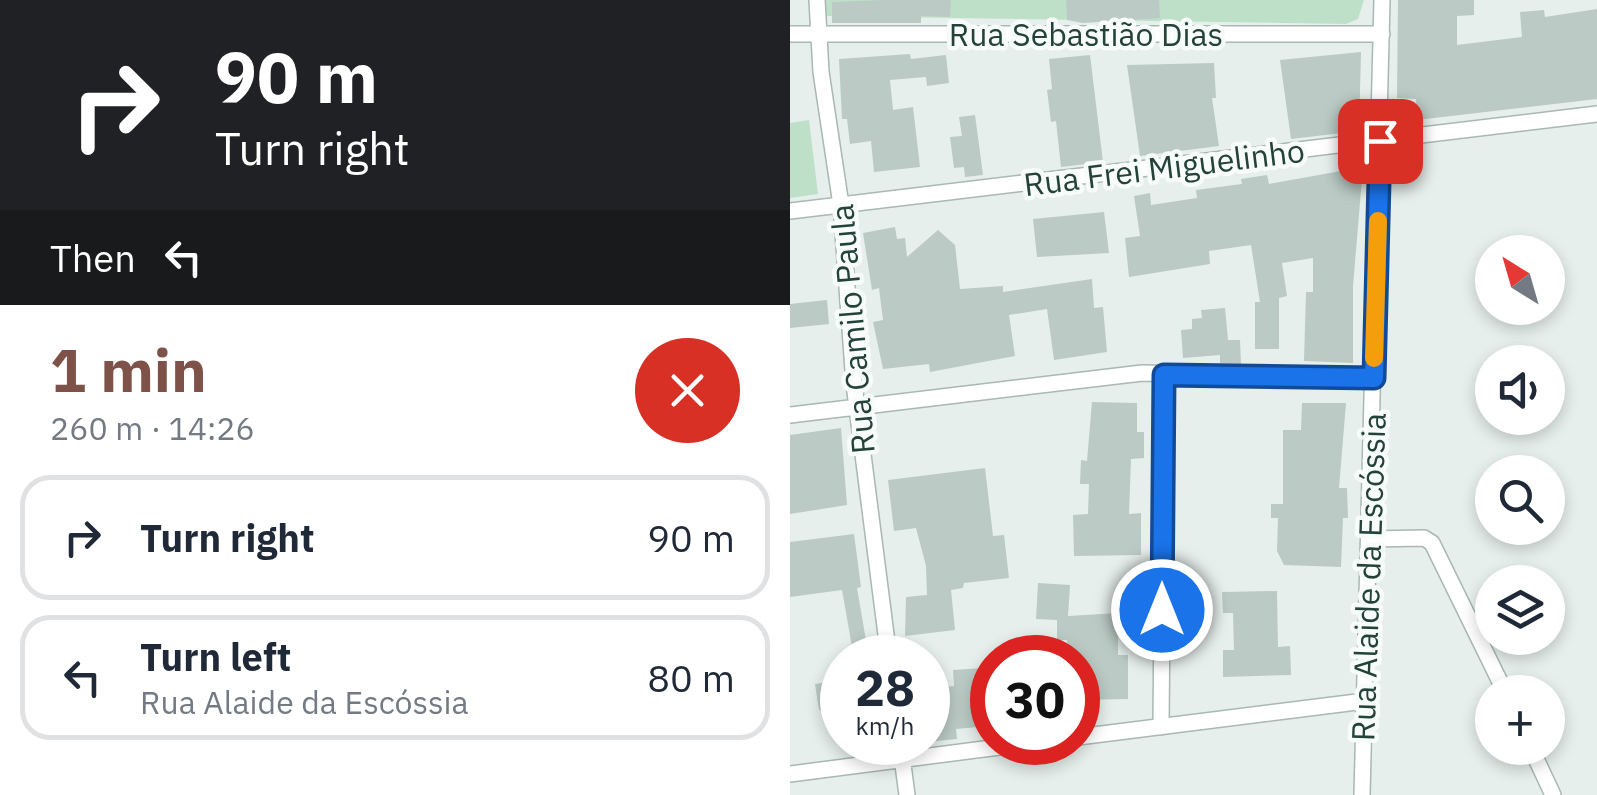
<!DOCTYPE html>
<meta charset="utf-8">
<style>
:root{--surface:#fff;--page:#f6f6f7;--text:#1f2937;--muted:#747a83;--line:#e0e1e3;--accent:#7f5249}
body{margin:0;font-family:"IBM Plex Sans",sans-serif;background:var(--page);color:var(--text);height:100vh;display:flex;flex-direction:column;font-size:38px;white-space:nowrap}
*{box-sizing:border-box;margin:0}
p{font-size:32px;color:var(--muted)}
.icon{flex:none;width:55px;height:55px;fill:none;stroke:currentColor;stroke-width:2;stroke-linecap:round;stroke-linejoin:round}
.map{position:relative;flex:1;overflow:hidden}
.panel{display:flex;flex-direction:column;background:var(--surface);width:790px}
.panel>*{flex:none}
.hud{background:#202124;color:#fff;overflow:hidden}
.needle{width:65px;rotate:323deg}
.controls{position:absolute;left:685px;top:235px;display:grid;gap:20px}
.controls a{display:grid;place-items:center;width:90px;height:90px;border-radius:50%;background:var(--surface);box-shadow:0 5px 15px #0003;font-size:50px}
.speed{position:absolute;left:30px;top:635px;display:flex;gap:20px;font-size:50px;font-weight:700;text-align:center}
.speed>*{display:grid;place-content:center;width:130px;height:130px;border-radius:50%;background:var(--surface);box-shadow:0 5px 15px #0003;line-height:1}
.speed small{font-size:25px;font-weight:400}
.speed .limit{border:15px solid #d22;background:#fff;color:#111}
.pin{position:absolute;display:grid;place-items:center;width:85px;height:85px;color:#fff;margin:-42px;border-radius:20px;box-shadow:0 5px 15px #0006}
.me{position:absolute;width:110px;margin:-55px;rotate:0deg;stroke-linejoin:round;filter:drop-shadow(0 0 8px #0008)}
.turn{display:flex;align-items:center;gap:35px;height:210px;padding:0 50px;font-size:45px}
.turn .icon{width:130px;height:130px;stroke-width:2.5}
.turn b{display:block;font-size:70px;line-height:85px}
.then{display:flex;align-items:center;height:95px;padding:0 50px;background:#0003;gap:20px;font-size:38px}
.round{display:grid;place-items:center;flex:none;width:105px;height:105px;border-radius:52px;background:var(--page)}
.summary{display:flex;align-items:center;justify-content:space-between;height:170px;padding:0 50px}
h1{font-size:60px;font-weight:700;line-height:75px;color:var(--accent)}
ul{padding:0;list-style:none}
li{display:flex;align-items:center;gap:30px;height:125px;margin:0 20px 15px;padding:0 30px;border:5px solid var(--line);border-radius:30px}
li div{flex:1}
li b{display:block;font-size:38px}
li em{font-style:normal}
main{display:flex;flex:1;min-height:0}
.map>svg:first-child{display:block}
.green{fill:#bfe0c8}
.building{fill:#bbcac4}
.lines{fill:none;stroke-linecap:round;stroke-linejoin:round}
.minor-casing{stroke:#a8b8b2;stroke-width:18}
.minor{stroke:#fff;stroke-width:15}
.route-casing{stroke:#114b97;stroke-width:25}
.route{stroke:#1a73e8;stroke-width:18}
.slow{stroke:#f59e0b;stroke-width:18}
.labels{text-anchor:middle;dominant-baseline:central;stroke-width:9;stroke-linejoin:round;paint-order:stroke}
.street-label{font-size:32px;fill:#24423a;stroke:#f7fbf9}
</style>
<main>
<section class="panel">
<div class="hud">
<div class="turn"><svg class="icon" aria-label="right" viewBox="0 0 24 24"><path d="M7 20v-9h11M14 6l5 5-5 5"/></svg><div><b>90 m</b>Turn right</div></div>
<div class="then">Then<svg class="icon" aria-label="left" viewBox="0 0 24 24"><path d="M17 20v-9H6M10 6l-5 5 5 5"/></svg></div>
</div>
<div class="summary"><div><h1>1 min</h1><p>260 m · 14:26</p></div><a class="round" style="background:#d93025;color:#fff"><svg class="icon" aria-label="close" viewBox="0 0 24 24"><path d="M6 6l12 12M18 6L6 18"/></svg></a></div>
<ul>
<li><svg class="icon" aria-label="right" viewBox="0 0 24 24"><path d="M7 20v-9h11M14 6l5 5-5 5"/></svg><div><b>Turn right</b></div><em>90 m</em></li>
<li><svg class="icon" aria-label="left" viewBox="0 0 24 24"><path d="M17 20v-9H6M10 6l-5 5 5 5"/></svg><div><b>Turn left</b><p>Rua Alaide da Escóssia</p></div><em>80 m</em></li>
</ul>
</section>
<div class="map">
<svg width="807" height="795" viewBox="0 0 807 795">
<rect width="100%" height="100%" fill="#e6efeb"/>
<!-- green -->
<path class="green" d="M36,0H574L568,19L556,24L36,16Z
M19,120L28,194L0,198V123Z"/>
<!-- building -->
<path class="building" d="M92,0H161L160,17L131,16V23H42V2Z
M276,0H369L370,18L293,23L277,20Z
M608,0H684V15L667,16V45L732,37L730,12L754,10L755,17L807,9V99L627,120L626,99L607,98Z
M571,52L569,131L501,139L490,60Z
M120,54L121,59L156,55L159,83L137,86L136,77L100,80L103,110L123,107L130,167L84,172L81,141L60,144L57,119H52L49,59Z
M300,55L313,162L271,167L266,121L261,122L257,90L262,89L259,59Z
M424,63L426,98H422L429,146L350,156L337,65Z
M185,115L193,175L175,177L174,167L164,168L160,137L172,136L169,117Z
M551,167H573L563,286V363L514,361L516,292H523V258L492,263L497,296L489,298V349H465V302H470L461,245L419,251L420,264L339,277L335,238L350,236L344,196L360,193L361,205L407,198L406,190L452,184L451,179L477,175L479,184L551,171Z
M314,212L319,253L247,257L243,219Z
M105,227L107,239L115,238L117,257L148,230L165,245L170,289L213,286V292L302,279L304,308L313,307L317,352L264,360L257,309L219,315L225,356L140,372L139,364L93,369L83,322L93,320L89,288L82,290L73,233Z
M37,300L39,324L0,328V304Z
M435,308L438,340H450L451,364L430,363V355L393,358L391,330L402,329V319L412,318L411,310Z
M302,402L347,403V432H354V458L341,459L339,514L351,513V555L284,556L283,515L298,514L299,484H290L291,460L297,461Z
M512,403H556L549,488H557L558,518H553L551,567L494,565L487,551L488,518H481V504H493V430H511Z
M51,428L57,505L0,514V435Z
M195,468L203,536L214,535L219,578L174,583L173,588L161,590L165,630L115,636L116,597L137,595L136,566L126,528L104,531L98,480Z
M64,534L71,587L67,588L79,658H64L52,590L0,597V542Z
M248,583L280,585L278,616L328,613V655H338V699L288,700V658H277V640H267V620L246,619Z
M487,591L488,647L500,646L501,675L433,677V650H444L443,613H433L432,592Z
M194,668L199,726L166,729L167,739L146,741L144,717L138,718V688L164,686L163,670Z
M52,680V707L29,710L25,684Z"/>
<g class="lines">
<!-- minor casing -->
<g class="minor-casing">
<path id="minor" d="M27,0L31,72L51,205L64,384L99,658
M0,34H592
M0,211L807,114
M0,415L352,373L583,378
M579,539L634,538L642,543L715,692
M371,727L374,375
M288,737L575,701
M110,742L117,795
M741,748L763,795
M0,774L248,742
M572,795L592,0"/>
</g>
<!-- minor -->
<use href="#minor" class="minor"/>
</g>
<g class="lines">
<!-- route casing -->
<g class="route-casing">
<path id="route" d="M372,610L374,375L584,378L590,141"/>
</g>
<!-- route -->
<use href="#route" class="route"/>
<!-- slow -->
<path class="slow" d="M584,358L588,221"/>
</g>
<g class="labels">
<!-- street labels -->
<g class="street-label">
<text x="296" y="34">Rua Sebastião Dias</text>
<text transform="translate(374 167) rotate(-7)">Rua Frei Miguelinho</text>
<text transform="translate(62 329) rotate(-95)">Rua Camilo Paula</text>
<text transform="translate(578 577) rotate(-88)">Rua Alaide da Escóssia</text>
</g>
</g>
</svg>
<div class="controls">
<a><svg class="needle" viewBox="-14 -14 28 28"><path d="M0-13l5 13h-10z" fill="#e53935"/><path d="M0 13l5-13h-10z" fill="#747a83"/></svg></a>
<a><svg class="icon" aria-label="sound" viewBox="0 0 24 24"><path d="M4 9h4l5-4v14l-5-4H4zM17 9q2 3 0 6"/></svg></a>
<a><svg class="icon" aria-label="search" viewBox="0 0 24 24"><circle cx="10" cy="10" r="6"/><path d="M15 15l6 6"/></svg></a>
<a><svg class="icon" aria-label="layers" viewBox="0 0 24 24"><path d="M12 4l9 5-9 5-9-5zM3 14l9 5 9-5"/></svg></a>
<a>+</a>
</div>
<div class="speed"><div>28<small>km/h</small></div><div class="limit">30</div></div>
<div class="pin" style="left:590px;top:141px;background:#d93025"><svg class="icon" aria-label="arrive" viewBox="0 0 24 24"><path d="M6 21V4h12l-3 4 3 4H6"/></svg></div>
<svg class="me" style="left:372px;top:610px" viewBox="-20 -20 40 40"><circle r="17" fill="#1a73e8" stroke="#fff" stroke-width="3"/><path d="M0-11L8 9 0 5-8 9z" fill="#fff"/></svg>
</div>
</main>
